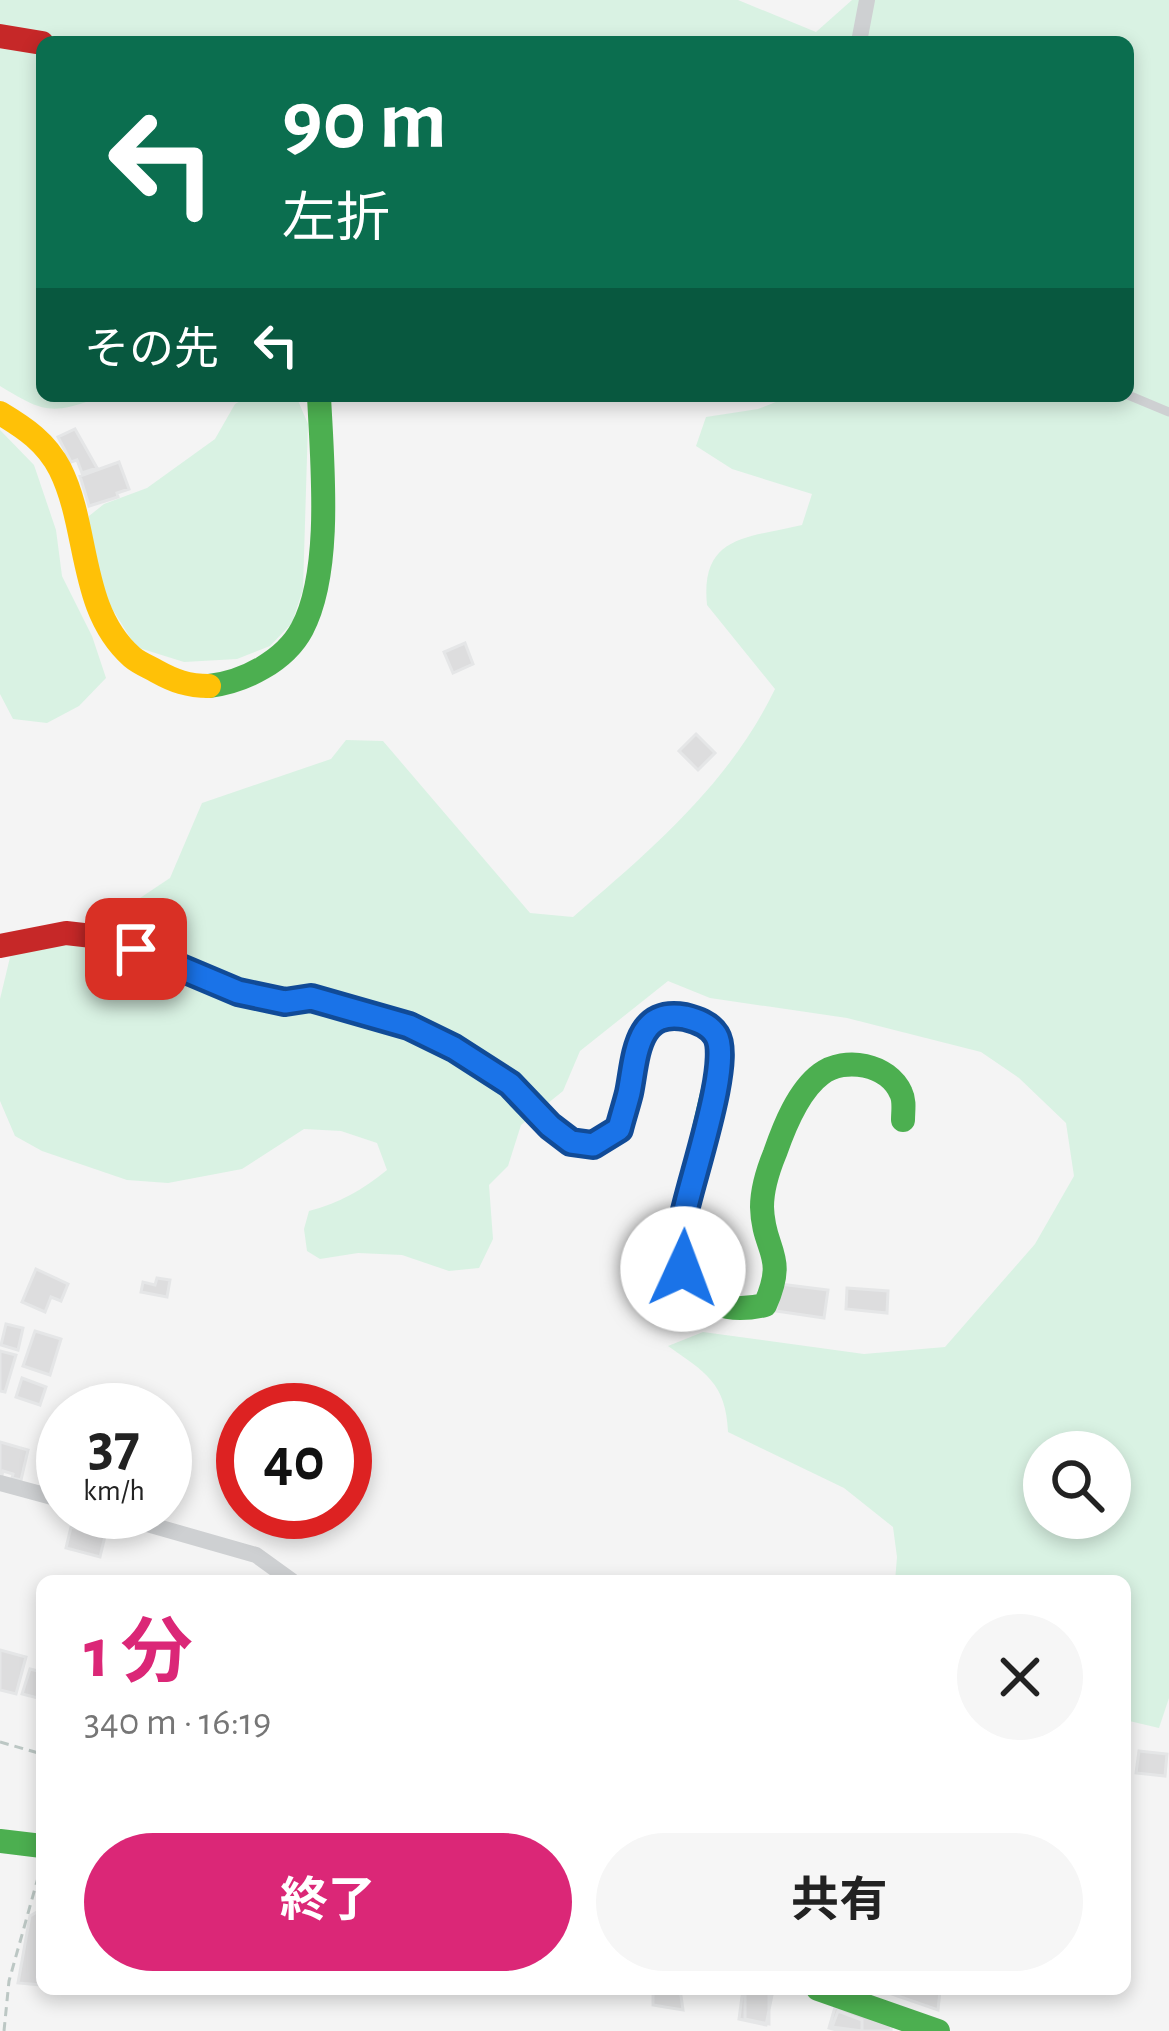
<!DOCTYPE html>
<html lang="ja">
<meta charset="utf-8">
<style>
:root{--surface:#fff;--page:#f6f6f6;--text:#222;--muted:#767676;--accent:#db2777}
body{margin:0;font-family:"Alegreya Sans","Noto Sans JP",sans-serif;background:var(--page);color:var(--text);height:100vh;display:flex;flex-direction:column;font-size:45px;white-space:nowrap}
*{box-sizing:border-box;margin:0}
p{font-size:39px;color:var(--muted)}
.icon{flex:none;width:66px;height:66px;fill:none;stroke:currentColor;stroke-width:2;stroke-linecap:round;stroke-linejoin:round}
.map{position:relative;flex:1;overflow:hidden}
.drawer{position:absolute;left:36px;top:1575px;width:1095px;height:420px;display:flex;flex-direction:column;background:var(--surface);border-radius:18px;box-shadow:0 6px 18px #0003}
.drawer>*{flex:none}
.banner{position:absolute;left:36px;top:36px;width:1098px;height:366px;border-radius:18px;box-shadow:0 6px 18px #0003;background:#0b6e4f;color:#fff;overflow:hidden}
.tools{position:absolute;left:1023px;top:1431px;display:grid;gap:24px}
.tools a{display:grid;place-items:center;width:108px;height:108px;border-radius:50%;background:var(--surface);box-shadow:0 6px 18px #0003;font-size:60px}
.speed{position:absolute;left:36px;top:1383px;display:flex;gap:24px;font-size:60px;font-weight:700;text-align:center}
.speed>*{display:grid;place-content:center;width:156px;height:156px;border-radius:50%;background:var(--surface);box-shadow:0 6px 18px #0003;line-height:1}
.speed small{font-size:30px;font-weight:400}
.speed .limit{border:18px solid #d22;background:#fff;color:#111}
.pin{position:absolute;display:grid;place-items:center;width:102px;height:102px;color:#fff;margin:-51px;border-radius:24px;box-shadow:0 6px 18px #0006}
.me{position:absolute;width:132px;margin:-66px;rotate:2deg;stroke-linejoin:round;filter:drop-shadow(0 0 9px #0008)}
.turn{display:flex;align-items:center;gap:42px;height:252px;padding:0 48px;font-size:54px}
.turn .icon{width:156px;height:156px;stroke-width:2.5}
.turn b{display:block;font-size:84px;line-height:102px}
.then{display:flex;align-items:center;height:114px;padding:0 48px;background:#0003;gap:24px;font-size:45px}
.round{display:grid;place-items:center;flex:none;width:126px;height:126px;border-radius:63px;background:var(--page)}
.summary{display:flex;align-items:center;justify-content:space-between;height:204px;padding:0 48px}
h1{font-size:72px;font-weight:700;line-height:90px;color:var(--accent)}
.button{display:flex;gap:24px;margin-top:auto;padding:24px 48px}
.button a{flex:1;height:138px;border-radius:72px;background:var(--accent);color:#fff;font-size:48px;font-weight:700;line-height:138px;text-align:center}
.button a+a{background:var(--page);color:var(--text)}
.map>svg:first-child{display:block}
.green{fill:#d9f2e3;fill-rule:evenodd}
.building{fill:#ddddde;stroke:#e5e6e7;stroke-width:3}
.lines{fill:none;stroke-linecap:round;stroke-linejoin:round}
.path{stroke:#bcc7c4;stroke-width:3;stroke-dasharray:9 6;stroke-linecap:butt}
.lane{stroke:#ced0d2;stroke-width:9}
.street{stroke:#ced0d2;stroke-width:16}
.fast{stroke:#4caf50;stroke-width:24}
.slow{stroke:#ffc107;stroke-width:24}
.jam{stroke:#c62828;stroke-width:24}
.route-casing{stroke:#114b97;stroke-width:30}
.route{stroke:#1a73e8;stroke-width:21}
</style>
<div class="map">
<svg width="1169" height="2031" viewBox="0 0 1169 2031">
<rect width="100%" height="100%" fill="#f4f4f4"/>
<!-- green -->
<path class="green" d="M0,0H738L816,32L852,0H1169V1698L1159,1728L1125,1720V1581H895L897,1557L893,1527L844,1488L728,1432C726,1383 705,1372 668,1346L703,1332L864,1354L945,1347L1035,1244L1074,1176L1066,1123L1019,1078L981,1052L847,1018L710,998L668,981L580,1051L563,1091L521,1125L508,1166L489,1185L493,1239L479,1268L449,1271L402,1255L358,1253L320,1259L307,1251L304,1229L309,1211C340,1203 362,1190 387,1170L377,1143L341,1131L304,1129L242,1169L168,1183L127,1180L42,1151L15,1136L0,1101V999L12,949L64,940L116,914L170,878L202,803L331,759L346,740L383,741L530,913L573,917C651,850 730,783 775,689L707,605C700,534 749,538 802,525L812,494L732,469L696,446L706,417L758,409L791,396H1128V42H42V396H92V400C48,416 39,409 0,386ZM1044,1452H1110V1518H1044Z
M250,396H296L308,424L303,589L292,623L270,646L237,659L184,662L136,647L103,594L87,549L89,516L104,504L147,488L215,439L235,404Z
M0,430L34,465L56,530L62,576L92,636L106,678L79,706L47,723L13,719L0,694Z"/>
<!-- building -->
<path class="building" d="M75,429L97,468L82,473L77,460L71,462L58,437Z
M119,462L129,489L117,493L118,497L89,506L80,476Z
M465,643L473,664L453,673L444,652Z
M696,734L715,753L698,770L679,751Z
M36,1269L68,1284L61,1301L51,1297L45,1312L22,1302Z
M157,1278L170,1280L167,1297L141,1292L143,1282L155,1285Z
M780,1284L828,1290L824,1318L776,1311Z
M847,1288L888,1291L887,1313L846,1309Z
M6,1324L23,1328L18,1350L1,1345Z
M35,1331L61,1339L50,1375L23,1366Z
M0,1351L16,1355L5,1392L0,1391Z
M22,1378L46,1387L40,1405L16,1397Z
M0,1442L28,1450L21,1480L12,1478L13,1474L3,1471L2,1475H0Z
M71,1527L105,1536L100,1557L66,1548Z
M0,1650L26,1657L16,1694L0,1690Z
M30,1669L42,1672V1699L22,1694Z
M1139,1751L1167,1754L1165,1776L1136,1773Z
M42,1909V1985L18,1983L30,1916Z
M653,1989H680L683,2010L653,2005Z
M743,1989L773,1990L766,2025L739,2019Z
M745,1989H769V2024L745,2019Z
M894,1989L940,1991L938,2010L892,1994Z
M835,2007L892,2022L891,2031H840L829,2028Z
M838,2011L862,2020V2031L832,2027Z"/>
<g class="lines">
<!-- path -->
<path class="path" d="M0,1742L42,1754
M4,2031L9,1981L41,1867"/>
<!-- lane -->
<path class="lane" d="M1128,395L1169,412"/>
<!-- street -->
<path class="street" d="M859,42L867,0
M0,1483L63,1500
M105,1512L256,1555L292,1581"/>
<!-- fast -->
<path class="fast" d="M209,686C244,682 285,661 302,629C333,571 322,461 319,396
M486,1069L510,1084L551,1126L571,1142L593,1145L619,1129C623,1117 626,1105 629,1092C635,1061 637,1011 681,1017C703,1020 714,1031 722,1051L682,1224C676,1281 704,1319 765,1305C788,1254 763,1252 762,1207C762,1189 768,1170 775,1153C784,1127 798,1091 821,1074C845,1056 888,1064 901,1093C905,1101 903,1111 903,1120
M0,1841L42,1846
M818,1989L938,2031"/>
<!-- slow -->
<path class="slow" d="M0,413C25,428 46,442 60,469C90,529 78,609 132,657C139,663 149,667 156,671C174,681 188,686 209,686"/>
<!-- jam -->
<path class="jam" d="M0,36L42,43
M0,946L66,933L110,938L238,991L285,1002L311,998L409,1026L454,1048L486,1069"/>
</g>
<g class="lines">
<!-- route casing -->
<g class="route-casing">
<path id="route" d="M136,949L238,992L285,1002L311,998L409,1026L454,1048L510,1084L550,1126L571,1142L593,1145L619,1129C622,1117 626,1105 629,1093C636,1059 635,1008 685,1017C697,1020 709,1024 716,1035C733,1062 688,1187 682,1224C680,1239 681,1254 683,1269"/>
</g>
<!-- route -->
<use href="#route" class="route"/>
</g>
</svg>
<div class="tools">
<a><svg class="icon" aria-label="search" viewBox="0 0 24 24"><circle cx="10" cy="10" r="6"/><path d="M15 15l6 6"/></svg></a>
</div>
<div class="speed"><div>37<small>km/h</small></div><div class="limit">40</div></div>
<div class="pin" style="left:136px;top:949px;background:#d93025"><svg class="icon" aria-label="arrive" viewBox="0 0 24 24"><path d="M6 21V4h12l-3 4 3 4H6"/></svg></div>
<svg class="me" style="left:683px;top:1269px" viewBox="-20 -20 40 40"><circle r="19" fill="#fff"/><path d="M0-13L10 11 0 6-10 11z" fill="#1a73e8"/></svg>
<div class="banner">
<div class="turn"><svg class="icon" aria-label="left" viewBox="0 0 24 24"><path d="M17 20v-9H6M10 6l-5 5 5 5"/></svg><div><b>90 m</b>左折</div></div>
<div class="then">その先<svg class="icon" aria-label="left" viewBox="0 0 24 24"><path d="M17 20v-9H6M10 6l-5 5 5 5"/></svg></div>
</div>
<section class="drawer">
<div class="summary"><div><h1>1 分</h1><p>340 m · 16:19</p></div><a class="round"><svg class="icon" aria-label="close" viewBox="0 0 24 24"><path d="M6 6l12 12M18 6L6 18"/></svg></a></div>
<div class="button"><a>終了</a><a>共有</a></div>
</section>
</div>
